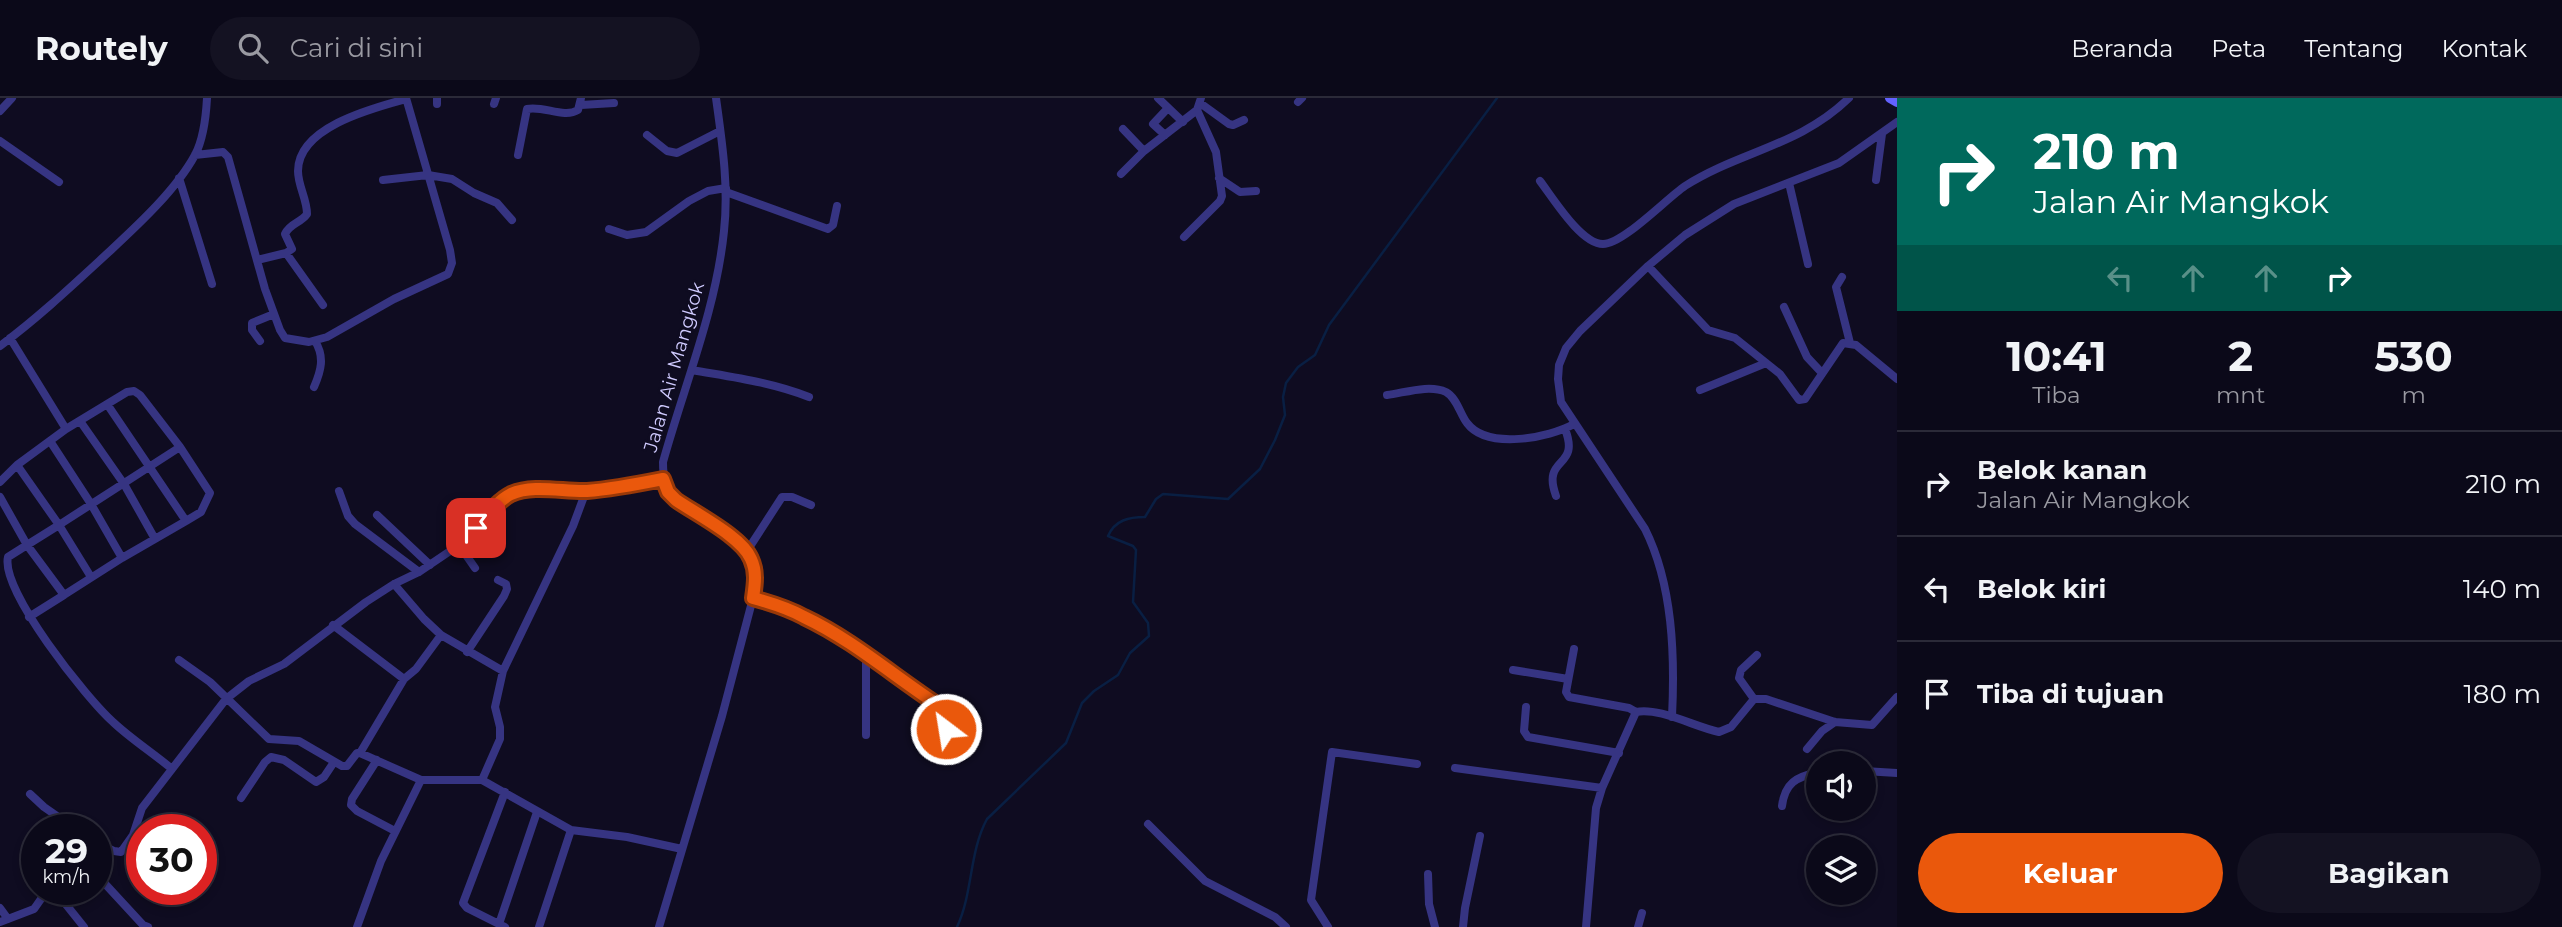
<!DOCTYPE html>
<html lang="id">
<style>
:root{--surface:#0b0919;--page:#141222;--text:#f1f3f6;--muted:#9a9aa2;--line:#2b2a38;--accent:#ea580c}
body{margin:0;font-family:Montserrat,sans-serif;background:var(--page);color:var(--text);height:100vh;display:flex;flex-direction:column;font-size:26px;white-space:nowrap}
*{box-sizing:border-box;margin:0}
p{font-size:23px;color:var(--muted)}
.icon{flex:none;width:38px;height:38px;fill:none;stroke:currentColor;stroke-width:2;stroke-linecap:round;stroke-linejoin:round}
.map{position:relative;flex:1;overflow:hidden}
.side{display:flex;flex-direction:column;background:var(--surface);width:665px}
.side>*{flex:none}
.top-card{background:#00695c;color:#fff;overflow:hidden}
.tools{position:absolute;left:1806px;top:653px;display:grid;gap:14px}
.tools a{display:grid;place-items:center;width:70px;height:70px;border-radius:50%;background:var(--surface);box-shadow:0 4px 10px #0003,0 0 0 2px var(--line);font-size:35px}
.speed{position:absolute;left:21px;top:716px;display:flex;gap:14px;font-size:35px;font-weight:700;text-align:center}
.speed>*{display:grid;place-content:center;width:91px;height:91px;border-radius:50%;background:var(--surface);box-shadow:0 4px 10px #0003,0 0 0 2px var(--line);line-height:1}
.speed small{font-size:18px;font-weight:400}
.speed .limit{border:10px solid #d22;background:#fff;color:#111}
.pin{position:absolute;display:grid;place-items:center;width:60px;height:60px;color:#fff;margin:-30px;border-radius:14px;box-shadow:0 4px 10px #0006}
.me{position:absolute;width:77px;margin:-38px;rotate:329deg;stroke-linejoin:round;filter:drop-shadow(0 0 5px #0008)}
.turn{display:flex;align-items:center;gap:24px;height:147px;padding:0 21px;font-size:32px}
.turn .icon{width:91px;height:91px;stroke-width:2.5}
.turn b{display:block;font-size:49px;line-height:60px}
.lanes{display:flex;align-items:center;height:66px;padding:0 21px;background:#0003;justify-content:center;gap:35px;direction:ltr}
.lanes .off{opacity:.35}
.eta{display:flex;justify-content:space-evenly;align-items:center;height:119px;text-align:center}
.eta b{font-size:42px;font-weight:700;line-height:49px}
.button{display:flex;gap:14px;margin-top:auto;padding:14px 21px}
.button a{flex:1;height:80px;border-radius:42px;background:var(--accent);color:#fff;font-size:28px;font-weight:700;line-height:80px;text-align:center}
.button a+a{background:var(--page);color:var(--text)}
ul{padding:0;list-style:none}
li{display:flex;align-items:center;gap:21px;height:105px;padding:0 21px;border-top:2px solid var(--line)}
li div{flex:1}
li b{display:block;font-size:26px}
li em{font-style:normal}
header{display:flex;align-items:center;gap:42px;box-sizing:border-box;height:98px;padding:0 35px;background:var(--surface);border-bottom:2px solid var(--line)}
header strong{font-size:33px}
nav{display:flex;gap:38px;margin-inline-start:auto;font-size:24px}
.search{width:490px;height:63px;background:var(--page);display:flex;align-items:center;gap:18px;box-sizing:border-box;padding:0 24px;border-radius:38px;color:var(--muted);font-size:26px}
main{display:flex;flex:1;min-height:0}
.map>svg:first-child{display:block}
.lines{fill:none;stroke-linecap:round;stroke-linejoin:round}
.stream{stroke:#091f43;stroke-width:2.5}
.street{stroke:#363482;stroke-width:8}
.secondary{stroke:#6362ff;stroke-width:10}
.route-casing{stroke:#983908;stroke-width:18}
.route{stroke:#ea580c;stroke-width:12}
.labels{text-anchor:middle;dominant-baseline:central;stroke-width:5;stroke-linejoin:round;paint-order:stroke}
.street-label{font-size:19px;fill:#d0cbff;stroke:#0f0c21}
</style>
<header>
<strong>Routely</strong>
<div class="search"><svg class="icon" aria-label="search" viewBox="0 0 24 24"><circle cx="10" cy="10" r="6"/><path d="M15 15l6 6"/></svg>Cari di sini</div>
<nav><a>Beranda</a><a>Peta</a><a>Tentang</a><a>Kontak</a></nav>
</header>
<main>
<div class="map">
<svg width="1897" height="829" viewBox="0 0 1897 829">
<rect width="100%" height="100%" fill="#0f0c21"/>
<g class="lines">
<!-- stream -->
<path class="stream" d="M957,829C973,795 969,754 987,721L1066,645L1082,605L1094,593L1118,577L1130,555L1149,538L1148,525L1133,504L1136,452L1133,448L1108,438C1115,422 1129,419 1145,419L1156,401L1163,396L1228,401L1260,371L1275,342L1285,317L1283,299L1286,285L1298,269L1315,257L1329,227L1497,0"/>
<!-- street -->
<path class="street" d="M437,0V6
M1158,0L1183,24
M1298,4L1302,0
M1200,5L1229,26L1233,27L1244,22
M494,6L496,0
M581,7L614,5
M0,13L12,0
M1123,31L1144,53
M647,37L667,53L677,55L720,33
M1165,37L1153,26L1168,10
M0,43L59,84
M195,57L223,54L228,59L265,191L280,232L285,240L309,244L327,239L394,201L448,176L452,165L450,152L406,0
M518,57L527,11C543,7 564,21 578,12L581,0
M1121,76L1144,53L1197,12L1201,0
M179,80L212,186
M1219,80L1240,94L1256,93
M383,82L428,77L452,81L474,95L497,105L512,122
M1876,82L1882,36
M1540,83C1553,100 1581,146 1603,146C1623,146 1666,101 1685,88C1740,53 1800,48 1849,0
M1789,85L1808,166
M726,94L828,131L833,127L837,108
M609,131L627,137L646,134L689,103L708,93L726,90
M1184,139L1220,103L1222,98L1216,54L1197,12
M286,155L323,207
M257,162L286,155L292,151L285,136C290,125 301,125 307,116C307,101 298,88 298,73C298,29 373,10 406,1
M1648,168L1708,232L1735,240L1780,276L1799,302L1805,301L1843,245L1856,247L1897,281
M1842,179L1836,189L1850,245
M1784,209L1807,259L1822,275
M260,243L252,232V225L274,216
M0,248C39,219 74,186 110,153C138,127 176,92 195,57C204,40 206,19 207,0
M692,272C731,279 771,284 809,299
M314,289C321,273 325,259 315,243
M1700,292L1766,265
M1387,297C1404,295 1429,286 1446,294C1457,300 1460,316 1467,325C1487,352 1549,340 1574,326
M107,306L186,423L122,460
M80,323L124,386L155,441
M66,331L127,294L134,293L140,297L180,349L59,427L91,479
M50,343L91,406L122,460L64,497
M180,349L210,395L201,414L186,423
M17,367L59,427L27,447L64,497L29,519
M0,384L17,367L66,331L10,240
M339,393L348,418L355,426L419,474
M1556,398C1541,357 1581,372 1565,331
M0,399L27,447L8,459C0,492 87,601 113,624C131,641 153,655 172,671
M377,417L430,467
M459,447L475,470
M747,453L782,399H792L811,407
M394,486L424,521L441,537L503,573
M753,500L807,520L878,566L925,601L938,607L942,612L946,631L966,653
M333,527L404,581
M1574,551L1566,594L1569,599L1629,610L1636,614
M467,554L504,498L507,491L506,486L498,482
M866,558V637
M179,562L210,584L269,641L299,643L342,668H347L357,655H360L421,682H482L571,732L627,739L682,751
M1513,572L1568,581
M1754,601L1739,580L1741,572L1757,557
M1526,609L1524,633L1528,639L1619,655
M1672,619C1675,558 1673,487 1645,431L1561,304L1558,281L1559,267L1566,250L1580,233L1648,168L1685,137L1734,106L1839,65L1897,24
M1807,651L1822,633L1835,624
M360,655L404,581L416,571L441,537
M377,662L352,701L351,707L357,713L395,733
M1455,670L1602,690
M1864,673L1897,675
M482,682L500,641V629L495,609L503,573L573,428L586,393
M505,694L463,805L467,810L505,829
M30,696L44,709L77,732
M241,700L265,664L271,659L284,662L316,684L324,679L334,664
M1782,708C1785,685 1796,679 1818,674
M1148,726L1205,783L1275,819L1286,829
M96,744L114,753L121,754L133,737L142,710L226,601L249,583L284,566L366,504L394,486L419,474L459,447L508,397L534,392L586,393L629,388L663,381
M96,776L143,827L148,829
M1428,776L1429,806L1435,829
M50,791L64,804L84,829
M0,810L8,821
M0,824L34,811L48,791
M499,826L537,714
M357,829L381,763L421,682
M539,829L571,732
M659,829L722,618L753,500C755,486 757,474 751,461C741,440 696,416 676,402C665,390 663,380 663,364C684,288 716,212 724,133C729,88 722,44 716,0
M1328,829L1311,802L1332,654L1417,666
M1463,829L1465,810L1480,738
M1586,829L1596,710L1602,690L1636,614C1659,609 1695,629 1719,634L1731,629L1754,601H1766L1835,624L1872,627L1897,599
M1638,829L1642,815"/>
<!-- secondary -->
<path class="secondary" d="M1890,0L1897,4"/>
</g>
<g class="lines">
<!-- route casing -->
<g class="route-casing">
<path id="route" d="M476,430C486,419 497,403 511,396C533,386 564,394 587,393C613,391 638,386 663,381L668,394L676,402C696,416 742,439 751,461C757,474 755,486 753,500C771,505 788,510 804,519C853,542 896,580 941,609L946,631"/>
</g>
<!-- route -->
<use href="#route" class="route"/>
</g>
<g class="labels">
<!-- street labels -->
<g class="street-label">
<text transform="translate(674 269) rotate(-74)">Jalan Air Mangkok</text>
</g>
</g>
</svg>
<div class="tools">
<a><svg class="icon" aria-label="sound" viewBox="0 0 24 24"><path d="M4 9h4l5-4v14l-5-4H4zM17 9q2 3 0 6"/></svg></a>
<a><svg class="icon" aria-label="layers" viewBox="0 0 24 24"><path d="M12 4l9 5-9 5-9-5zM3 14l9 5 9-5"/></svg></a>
</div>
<div class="speed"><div>29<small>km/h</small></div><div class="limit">30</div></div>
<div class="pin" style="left:476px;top:430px;background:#d93025"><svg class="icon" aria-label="arrive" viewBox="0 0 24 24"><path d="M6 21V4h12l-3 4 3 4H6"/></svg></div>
<svg class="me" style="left:946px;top:631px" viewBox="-20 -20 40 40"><circle r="17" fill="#ea580c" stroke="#fff" stroke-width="3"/><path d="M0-11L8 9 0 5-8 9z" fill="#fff"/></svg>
</div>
<section class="side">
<div class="top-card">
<div class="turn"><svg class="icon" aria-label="right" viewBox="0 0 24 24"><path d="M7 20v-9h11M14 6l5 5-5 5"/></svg><div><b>210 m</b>Jalan Air Mangkok</div></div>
<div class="lanes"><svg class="icon off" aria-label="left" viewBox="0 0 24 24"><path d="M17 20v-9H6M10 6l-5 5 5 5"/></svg><svg class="icon off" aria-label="ahead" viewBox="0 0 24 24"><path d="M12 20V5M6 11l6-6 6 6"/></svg><svg class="icon off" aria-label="ahead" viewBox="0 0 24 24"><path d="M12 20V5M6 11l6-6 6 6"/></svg><svg class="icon" aria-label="right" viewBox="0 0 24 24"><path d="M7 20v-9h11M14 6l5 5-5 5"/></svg></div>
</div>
<div class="eta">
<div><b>10:41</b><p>Tiba</p></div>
<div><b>2</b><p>mnt</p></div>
<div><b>530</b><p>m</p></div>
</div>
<ul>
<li><svg class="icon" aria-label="right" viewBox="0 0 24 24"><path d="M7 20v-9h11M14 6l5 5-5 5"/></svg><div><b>Belok kanan</b><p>Jalan Air Mangkok</p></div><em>210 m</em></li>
<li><svg class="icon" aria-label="left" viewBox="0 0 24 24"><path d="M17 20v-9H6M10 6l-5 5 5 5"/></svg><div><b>Belok kiri</b></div><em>140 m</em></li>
<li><svg class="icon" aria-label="arrive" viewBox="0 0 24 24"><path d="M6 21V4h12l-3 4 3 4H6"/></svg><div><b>Tiba di tujuan</b></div><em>180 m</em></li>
</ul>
<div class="button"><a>Keluar</a><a>Bagikan</a></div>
</section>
</main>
